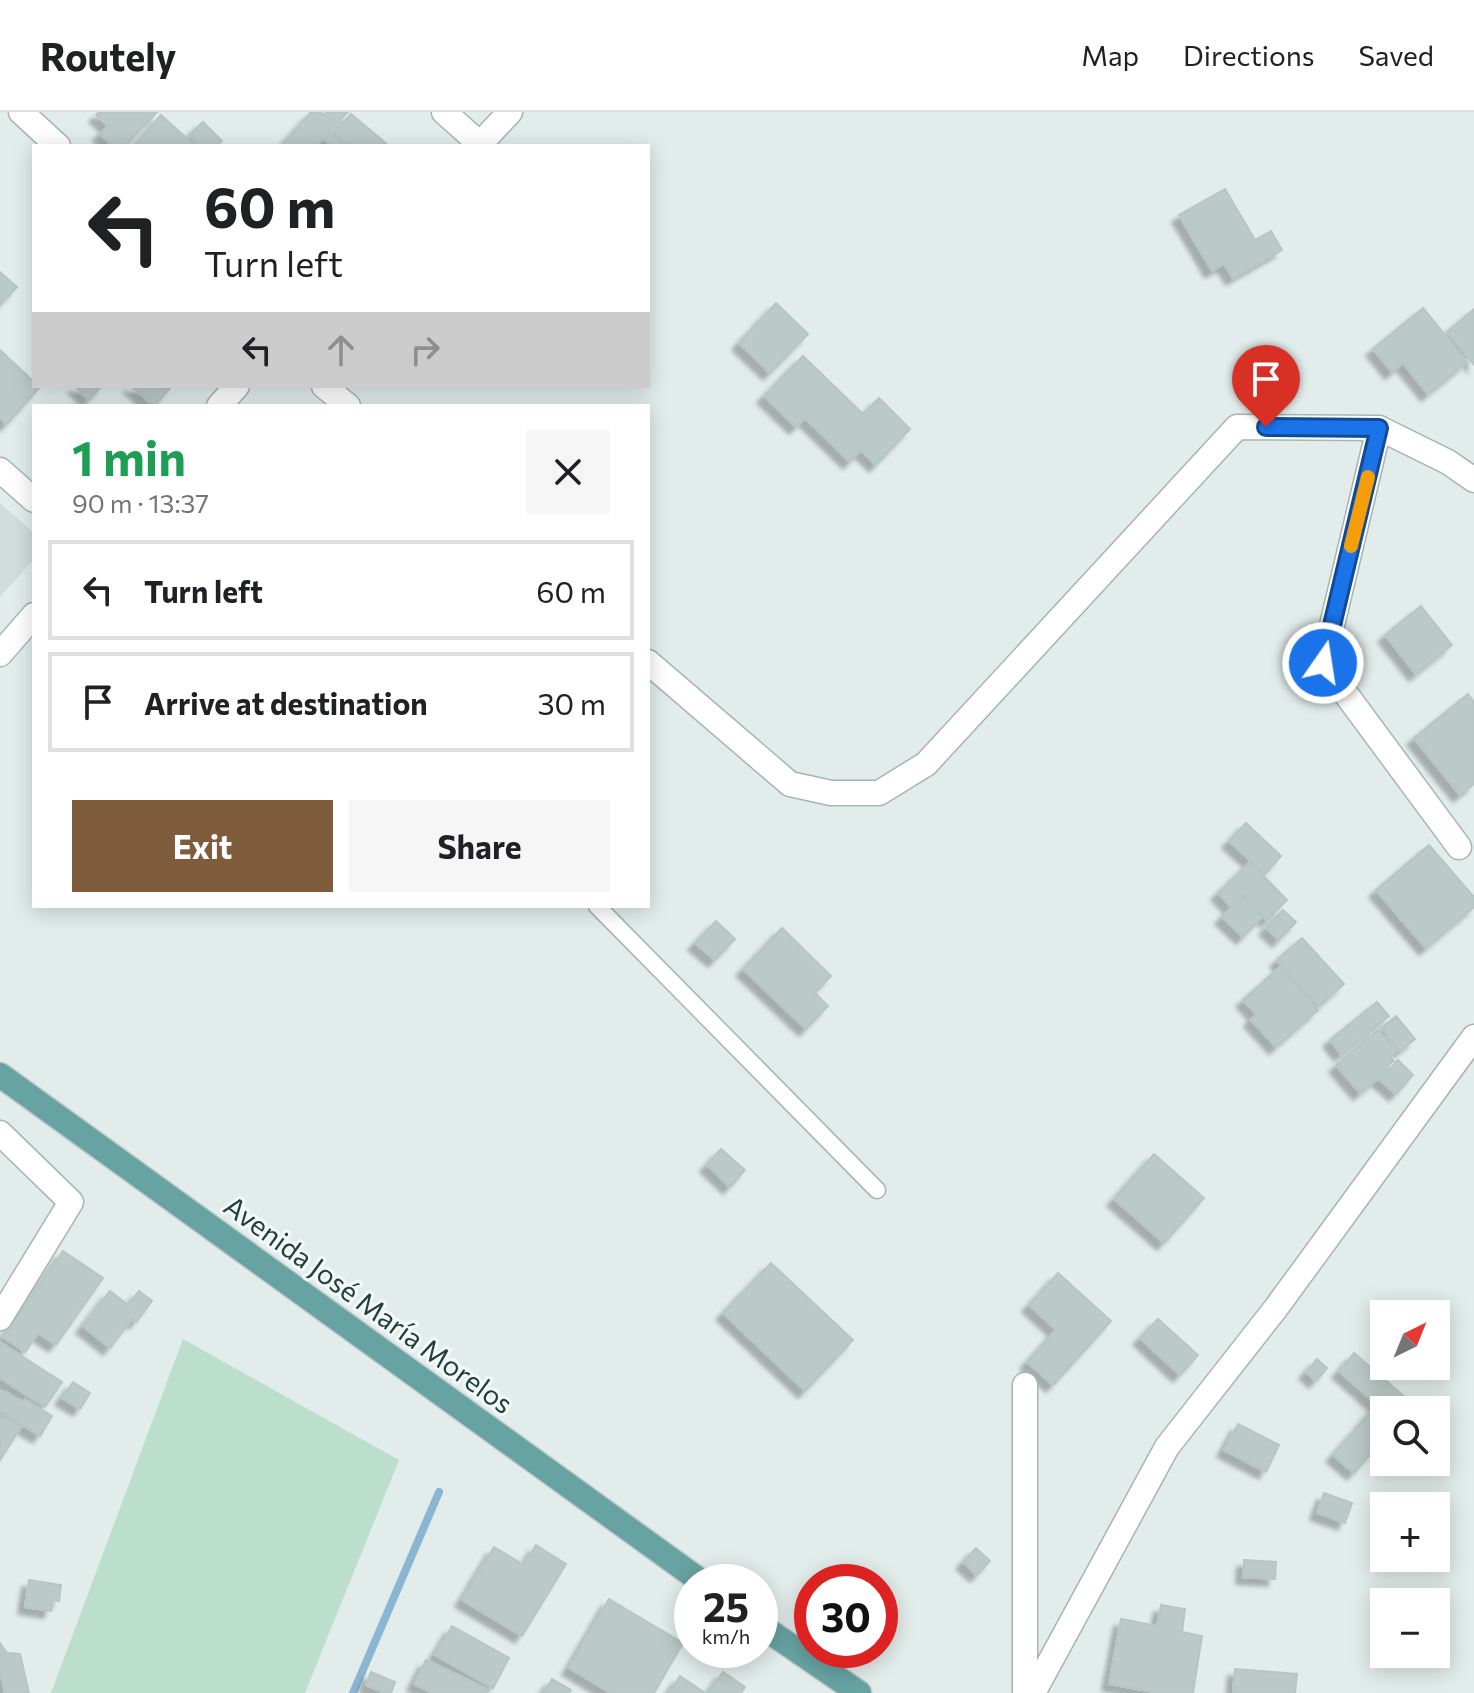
<!DOCTYPE html>
<meta charset="utf-8">
<style>
:root{--surface:#fff;--page:#f6f6f6;--text:#202124;--muted:#757577;--line:#e0e0e0;--accent:#7f5c3c}
body{margin:0;font-family:Commissioner,sans-serif;background:var(--page);color:var(--text);height:100vh;display:flex;flex-direction:column;font-size:30px;white-space:nowrap}
*{box-sizing:border-box;margin:0}
p{font-size:26px;color:var(--muted)}
.icon{flex:none;width:44px;height:44px;fill:none;stroke:currentColor;stroke-width:2;stroke-linecap:round;stroke-linejoin:round}
.map{position:relative;flex:1;overflow:hidden}
.panel{position:absolute;left:32px;top:292px;width:618px;height:504px;display:flex;flex-direction:column;background:var(--surface);border-radius:0px;box-shadow:0 4px 20px #0003}
.panel>*{flex:none}
.hud{position:absolute;left:32px;top:32px;width:618px;height:244px;border-radius:0px;box-shadow:0 4px 20px #0003;background:#fff;color:var(--text);overflow:hidden}
.needle{width:52px;rotate:43deg}
.tools{position:absolute;left:1370px;top:1188px;display:grid;gap:16px}
.tools a{display:grid;place-items:center;width:80px;height:80px;border-radius:0px;background:var(--surface);box-shadow:0 4px 20px #0003;font-size:40px}
.speed{position:absolute;left:674px;top:1452px;display:flex;gap:16px;font-size:40px;font-weight:700;text-align:center}
.speed>*{display:grid;place-content:center;width:104px;height:104px;border-radius:50%;background:var(--surface);box-shadow:0 4px 20px #0003;line-height:1}
.speed small{font-size:20px;font-weight:400}
.speed .limit{border:12px solid #d22;background:#fff;color:#111}
.pin{position:absolute;display:grid;place-items:center;width:68px;height:68px;color:#fff;margin:-82px -34px;border-radius:50% 50% 50% 0;rotate:-45deg;box-shadow:0 0 8px #0007}
.pin .icon{rotate:45deg}
.me{position:absolute;width:88px;margin:-44px;rotate:13deg;stroke-linejoin:round;filter:drop-shadow(0 0 6px #0008)}
.turn{display:flex;align-items:center;gap:28px;height:168px;padding:0 40px;font-size:36px}
.turn .icon{width:104px;height:104px;stroke-width:2.5}
.turn b{display:block;font-size:56px;line-height:68px}
.lanes{display:flex;align-items:center;height:76px;padding:0 40px;background:#0003;justify-content:center;gap:40px;direction:ltr}
.lanes .off{opacity:.35}
.round{display:grid;place-items:center;flex:none;width:84px;height:84px;border-radius:0px;background:var(--page)}
.overview{display:flex;align-items:center;justify-content:space-between;height:136px;padding:0 40px}
h1{font-size:48px;font-weight:700;line-height:60px;color:#1e9e55}
.cta{display:flex;gap:16px;margin-top:auto;padding:16px 40px}
.cta a{flex:1;height:92px;border-radius:0px;background:var(--accent);color:#fff;font-size:32px;font-weight:700;line-height:92px;text-align:center}
.cta a+a{background:var(--page);color:var(--text)}
ul{padding:0;list-style:none}
li{display:flex;align-items:center;gap:24px;height:100px;margin:0 16px 12px;padding:0 24px;border:4px solid var(--line);border-radius:0px}
li div{flex:1}
li b{display:block;font-size:30px}
li em{font-style:normal}
header{display:flex;align-items:center;gap:48px;box-sizing:border-box;height:112px;padding:0 40px;background:var(--surface);border-bottom:2px solid var(--line)}
header strong{font-size:38px}
nav{display:flex;gap:44px;margin-inline-start:auto;font-size:28px}
.map>svg:first-child{display:block}
.built{fill:#d1ddda}
.green{fill:#bbdecd}
.lines{fill:none;stroke-linecap:round;stroke-linejoin:round}
.stream{stroke:#8ab6d2;stroke-width:8}
.building{fill:#bbcac7;stroke:#b5c6c3;stroke-width:2;filter:url(#shadow)}
.service-casing{stroke:#a5b5b3;stroke-width:19}
.minor-casing{stroke:#a5b5b3;stroke-width:27}
.tertiary-casing{stroke:#a5b5b3;stroke-width:27}
.primary-casing{stroke:#c1c9c9;stroke-width:27}
.service{stroke:#fff;stroke-width:16}
.minor{stroke:#fff;stroke-width:24}
.tertiary{stroke:#fff;stroke-width:24}
.primary{stroke:#67a3a2;stroke-width:24}
.route-casing{stroke:#114b97;stroke-width:20}
.route{stroke:#1a73e8;stroke-width:14}
.slow{stroke:#f59e0b;stroke-width:14}
.labels{text-anchor:middle;dominant-baseline:central;stroke-width:6;stroke-linejoin:round;paint-order:stroke}
.street-label{font-size:28px;fill:#223e3d;stroke:#f3f9f7}
</style>
<header>
<strong>Routely</strong>
<nav><a>Map</a><a>Directions</a><a>Saved</a></nav>
</header>
<div class="map">
<svg width="1474" height="1581" viewBox="0 0 1474 1581">
<defs>
<filter id="shadow"><feDropShadow dx="-7" dy="7" stdDeviation="2" flood-color="#0004"/></filter>
</defs>
<rect width="100%" height="100%" fill="#e2edeb"/>
<!-- built -->
<path class="built" d="M0,391L34,421V447L0,485Z"/>
<!-- green -->
<path class="green" d="M183,1227L399,1348L305,1581H51Z"/>
<g class="lines">
<!-- stream -->
<path class="stream" d="M353,1581L439,1380"/>
</g>
<!-- building -->
<path class="building" d="M99,0H157L125,34H113L100,22L108,14L96,3Z
M311,0H320L324,3L326,0H348L329,19L345,34H332L324,26L315,34H286L283,32Z
M351,2L388,33V34H350L334,21Z
M161,3L193,32L191,34H134Z
M203,10L222,29L216,34H194L197,31L189,23Z
M1225,77L1255,128L1271,119L1282,138L1233,166L1224,152L1212,159L1179,103Z
M0,160L17,175L0,193Z
M776,191L808,222L770,261L739,231Z
M1423,196L1467,250L1428,282L1403,251L1392,260L1373,237Z
M1474,197V253L1447,220Z
M0,238L34,270V274L40,275L7,312L0,306Z
M803,244L863,302L879,286L910,317L876,353L861,338L850,350L805,306L796,315L764,284Z
M75,274H102L89,288Z
M131,274H172L154,294Z
M1421,494L1452,533L1416,562L1385,523Z
M1468,582L1474,590V672L1460,683L1414,626Z
M1246,711L1281,744L1265,762L1229,729Z
M1429,733L1474,785V795L1426,836L1376,778Z
M1250,750L1287,788L1267,808L1243,783L1231,795L1218,781Z
M1242,785L1262,805L1243,825L1222,805Z
M1283,798L1296,810L1279,828L1266,816Z
M716,809L735,827L715,848L695,831Z
M782,816L831,864L815,881L828,894L806,917L743,857Z
M1302,826L1344,872L1319,894L1277,848Z
M1280,855L1318,898L1276,935L1251,908L1256,902L1243,888Z
M1377,890L1389,904L1341,942L1330,928Z
M1396,904L1415,927L1400,939L1382,916Z
M1378,918L1397,939L1390,945L1394,949L1383,957L1386,960L1360,981L1336,953Z
M1398,948L1413,963L1396,982L1380,968Z
M721,1037L745,1058L730,1075L707,1053Z
M1154,1042L1204,1086L1164,1131L1114,1087Z
M63,1139L103,1166L56,1233L38,1221L25,1240L3,1225Z
M771,1151L853,1228L805,1279L723,1201Z
M1058,1161L1111,1209L1053,1273L1027,1250L1056,1218L1029,1193Z
M110,1179L128,1193L139,1179L152,1189L136,1210L132,1207L110,1236L83,1214Z
M1158,1207L1198,1243L1180,1263L1140,1226Z
M0,1230L62,1270L45,1295L0,1266Z
M1354,1241L1413,1292L1408,1298H1384V1326L1354,1361L1333,1343L1377,1293L1339,1259Z
M1317,1247L1327,1256L1316,1269L1306,1260Z
M73,1270L90,1281L80,1297L62,1286Z
M0,1280L4,1283L6,1280L23,1290L25,1287L52,1304L40,1324L0,1299Z
M0,1303L21,1315L0,1348Z
M1238,1312L1279,1333L1266,1360L1224,1338Z
M1324,1381L1352,1391L1345,1411L1317,1401Z
M536,1433L566,1452L522,1524L462,1488L494,1435L524,1453Z
M976,1436L990,1449L977,1463L963,1450Z
M1244,1448L1276,1450L1275,1467L1243,1465Z
M29,1468L61,1473L59,1489L53,1488L51,1499L25,1495Z
M609,1487L683,1531L654,1581H611L569,1556Z
M1161,1493L1185,1497L1182,1520L1202,1524L1193,1581H1160L1109,1572L1121,1507L1157,1514Z
M452,1514L509,1546L493,1576L435,1543Z
M0,1531L7,1541L20,1542L29,1581H5L0,1559Z
M426,1548L487,1577L485,1581H433L414,1572Z
M1235,1557L1297,1562L1295,1581H1233Z
M371,1560L395,1570L391,1581H385L366,1573Z
M723,1560L745,1575L741,1581H708Z
M680,1564L705,1581H669Z
M552,1567L571,1578L569,1581H543Z"/>
<g class="lines">
<!-- service casing -->
<g class="service-casing">
<path id="service" d="M597,794L877,1078"/>
</g>
<!-- minor casing -->
<g class="minor-casing">
<path id="minor" d="M21,0L58,34
M444,0L480,32
M324,274L348,294
M1379,316L1323,551L1459,735
M0,358L34,388
M648,550L790,672L831,681H879L926,652L1237,315L1379,316L1448,350L1474,368
M0,1021L71,1090L0,1206
M1025,1581V1273
M1033,1581L1167,1335L1276,1196L1474,925"/>
</g>
<!-- tertiary casing -->
<g class="tertiary-casing">
<path id="tertiary" d="M478,34L510,0
M219,294L237,274
M0,542L34,503"/>
</g>
<!-- primary casing -->
<g class="primary-casing">
<path id="primary" d="M0,963L702,1470
M760,1513L859,1581"/>
</g>
<!-- service -->
<use href="#service" class="service"/>
<!-- minor -->
<use href="#minor" class="minor"/>
<!-- tertiary -->
<use href="#tertiary" class="tertiary"/>
<!-- primary -->
<use href="#primary" class="primary"/>
</g>
<g class="lines">
<!-- route casing -->
<g class="route-casing">
<path id="route" d="M1266,315L1379,316L1323,551"/>
</g>
<!-- route -->
<use href="#route" class="route"/>
<!-- slow -->
<path class="slow" d="M1351,434L1368,365"/>
</g>
<g class="labels">
<!-- street labels -->
<g class="street-label">
<text transform="translate(369 1192) rotate(36)">Avenida José María Morelos</text>
</g>
</g>
</svg>
<div class="tools">
<a><svg class="needle" viewBox="-14 -14 28 28"><path d="M0-13l5 13h-10z" fill="#e53935"/><path d="M0 13l5-13h-10z" fill="#757577"/></svg></a>
<a><svg class="icon" aria-label="search" viewBox="0 0 24 24"><circle cx="10" cy="10" r="6"/><path d="M15 15l6 6"/></svg></a>
<a>+</a>
<a>−</a>
</div>
<div class="speed"><div>25<small>km/h</small></div><div class="limit">30</div></div>
<div class="pin" style="left:1266px;top:315px;background:#d93025"><svg class="icon" aria-label="arrive" viewBox="0 0 24 24"><path d="M6 21V4h12l-3 4 3 4H6"/></svg></div>
<svg class="me" style="left:1323px;top:551px" viewBox="-20 -20 40 40"><circle r="17" fill="#1a73e8" stroke="#fff" stroke-width="3"/><path d="M0-11L8 9 0 5-8 9z" fill="#fff"/></svg>
<div class="hud">
<div class="turn"><svg class="icon" aria-label="left" viewBox="0 0 24 24"><path d="M17 20v-9H6M10 6l-5 5 5 5"/></svg><div><b>60 m</b>Turn left</div></div>
<div class="lanes"><svg class="icon" aria-label="left" viewBox="0 0 24 24"><path d="M17 20v-9H6M10 6l-5 5 5 5"/></svg><svg class="icon off" aria-label="ahead" viewBox="0 0 24 24"><path d="M12 20V5M6 11l6-6 6 6"/></svg><svg class="icon off" aria-label="right" viewBox="0 0 24 24"><path d="M7 20v-9h11M14 6l5 5-5 5"/></svg></div>
</div>
<section class="panel">
<div class="overview"><div><h1>1 min</h1><p>90 m · 13:37</p></div><a class="round"><svg class="icon" aria-label="close" viewBox="0 0 24 24"><path d="M6 6l12 12M18 6L6 18"/></svg></a></div>
<ul>
<li><svg class="icon" aria-label="left" viewBox="0 0 24 24"><path d="M17 20v-9H6M10 6l-5 5 5 5"/></svg><div><b>Turn left</b></div><em>60 m</em></li>
<li><svg class="icon" aria-label="arrive" viewBox="0 0 24 24"><path d="M6 21V4h12l-3 4 3 4H6"/></svg><div><b>Arrive at destination</b></div><em>30 m</em></li>
</ul>
<div class="cta"><a>Exit</a><a>Share</a></div>
</section>
</div>
